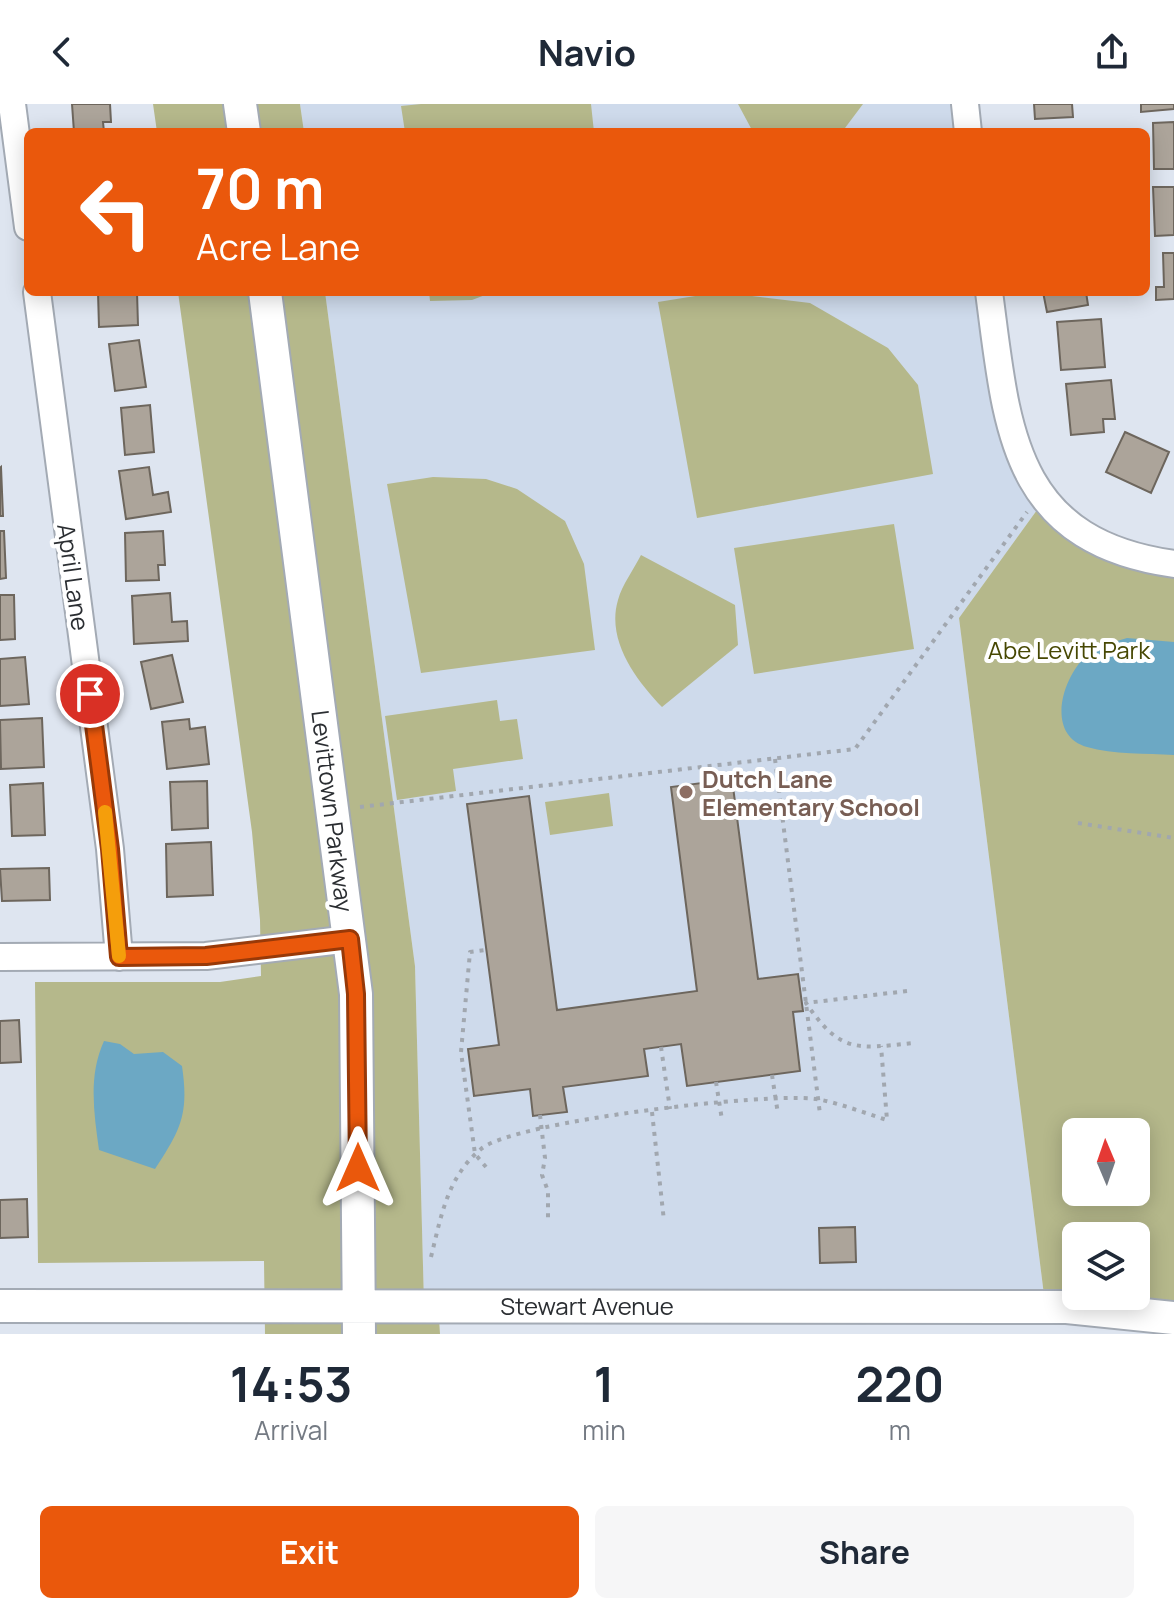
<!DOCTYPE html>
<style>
:root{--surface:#fff;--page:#f6f6f7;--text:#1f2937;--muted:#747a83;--accent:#ea580c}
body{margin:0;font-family:Manrope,sans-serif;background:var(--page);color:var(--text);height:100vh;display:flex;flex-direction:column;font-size:30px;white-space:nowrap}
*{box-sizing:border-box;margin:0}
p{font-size:26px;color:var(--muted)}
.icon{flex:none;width:44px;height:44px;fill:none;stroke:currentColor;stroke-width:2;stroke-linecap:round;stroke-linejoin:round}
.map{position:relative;height:1230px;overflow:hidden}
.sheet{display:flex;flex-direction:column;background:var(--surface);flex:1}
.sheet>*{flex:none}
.guide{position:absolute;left:24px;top:24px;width:1126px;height:168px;border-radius:12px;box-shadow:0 4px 20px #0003;background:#ea580c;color:#fff;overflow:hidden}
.needle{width:52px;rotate:358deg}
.controls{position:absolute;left:1062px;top:1014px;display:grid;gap:16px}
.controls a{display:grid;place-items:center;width:88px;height:88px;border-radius:12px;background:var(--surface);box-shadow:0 4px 20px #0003;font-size:40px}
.pin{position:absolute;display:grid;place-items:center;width:68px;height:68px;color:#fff;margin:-34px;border:4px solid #fff;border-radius:50%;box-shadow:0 2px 8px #0007}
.me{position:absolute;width:88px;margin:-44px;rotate:0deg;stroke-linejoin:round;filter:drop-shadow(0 0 6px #0008)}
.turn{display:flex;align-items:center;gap:28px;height:168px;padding:0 40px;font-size:36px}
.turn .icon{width:104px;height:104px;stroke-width:2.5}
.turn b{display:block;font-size:56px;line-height:68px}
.eta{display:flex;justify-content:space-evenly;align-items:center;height:136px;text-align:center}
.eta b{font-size:48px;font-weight:700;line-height:56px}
.button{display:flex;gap:16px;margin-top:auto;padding:16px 40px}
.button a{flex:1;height:92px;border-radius:12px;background:var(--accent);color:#fff;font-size:32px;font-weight:700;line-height:92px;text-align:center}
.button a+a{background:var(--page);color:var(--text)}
header{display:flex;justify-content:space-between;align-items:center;height:104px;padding:0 40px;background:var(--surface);font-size:36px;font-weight:700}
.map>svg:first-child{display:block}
.built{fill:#cedaeb}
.green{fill:#b5b88b;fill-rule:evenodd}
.water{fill:#6ca8c4}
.building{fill:#aca49a;stroke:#6d665d;stroke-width:2}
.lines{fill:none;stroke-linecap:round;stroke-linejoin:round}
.minor-casing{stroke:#a3aab4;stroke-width:30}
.tertiary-casing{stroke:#a3aab4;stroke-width:36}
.path{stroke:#a1a7af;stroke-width:4;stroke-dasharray:4 6;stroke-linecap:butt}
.minor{stroke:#fff;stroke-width:26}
.tertiary{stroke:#fff;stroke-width:32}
.route-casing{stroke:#983908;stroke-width:20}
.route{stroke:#ea580c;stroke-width:14}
.slow{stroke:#f59e0b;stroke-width:14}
.education-dot{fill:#8d6e63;stroke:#fff;stroke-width:3}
.labels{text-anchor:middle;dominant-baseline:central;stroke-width:8;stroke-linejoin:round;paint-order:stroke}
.street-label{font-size:24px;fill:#2b2e32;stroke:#fff}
.park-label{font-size:24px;fill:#474803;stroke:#fff}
.education-label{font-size:24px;font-weight:bold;fill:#785e54;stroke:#fff;text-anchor:start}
</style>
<header><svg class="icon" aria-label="back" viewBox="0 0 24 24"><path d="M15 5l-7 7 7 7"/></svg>Navio<svg class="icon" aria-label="share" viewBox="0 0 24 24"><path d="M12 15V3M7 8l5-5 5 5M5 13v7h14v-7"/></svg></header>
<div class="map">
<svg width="1174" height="1230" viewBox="0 0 1174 1230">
<rect width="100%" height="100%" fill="#dee5f0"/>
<!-- built -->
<path class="built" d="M300,0H958L961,28H304Z
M325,188H981L996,315L1037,406L959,514L1044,1191L424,1199L415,862Z"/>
<!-- green -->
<path class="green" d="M153,0H300L304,28H157Z
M421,0H591L594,28H405L401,2Z
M738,0H863L842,28H753Z
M178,188H325L415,862L424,1199H438L440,1230H265L264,1157L38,1159L35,878H220L261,872L260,816L252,728Z
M429,188H493L472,196L430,197Z
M720,188L810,199L888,244L918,281L933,370L697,414L658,198Z
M433,373L486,375L517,385L565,417L584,460L595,546L421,569L387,380Z
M1037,406L1136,462L1174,467V1210L1044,1191L959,514ZM1076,1028H1136V1088H1076ZM1076,1132H1136V1192H1076Z
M894,420L914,545L754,570L734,444Z
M641,451L735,501L738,541L662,603C636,576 606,536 618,496C622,481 634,465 641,451Z
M497,596L500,617L517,615L523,655L453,665L456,687L397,696L385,612Z
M609,689L613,722L550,731L545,698Z"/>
<!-- water -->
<path class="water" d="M1127,534L1174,538V651C1147,649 1113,651 1087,643C1045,631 1062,573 1087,551C1095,542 1115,538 1127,534Z
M104,937L120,940L134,950L163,948L182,962C189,1010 181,1025 155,1065L99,1046C94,1009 88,972 104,937Z"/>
<!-- building -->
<path class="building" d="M72,0H110L111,18H103L104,28H74Z
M1034,0H1072L1073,13L1035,15Z
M1141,0H1174V5L1141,8Z
M1174,18V65H1154L1153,19Z
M1153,83H1174V131L1155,132Z
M1163,149H1174V195L1156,196V183H1164Z
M98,188H137L138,221L99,223Z
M1043,188H1086L1088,201L1047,208Z
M1101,215L1105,263L1061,266L1057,218Z
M139,236L146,283L115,287L109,240Z
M1111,276L1115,315H1103L1104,328L1071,331L1066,280Z
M150,301L154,348L125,351L121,304Z
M1125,328L1169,348L1151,389L1106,368Z
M1,363L3,412H0V364Z
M149,363L153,391L168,388L171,408L126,415L119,367Z
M0,427H4L6,474L0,475Z
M163,427L165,461H158L159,476L126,477L125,429Z
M170,489L172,518L187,517L188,537L134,540L132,492Z
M0,491H14L15,535L0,536Z
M172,551L183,598L151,605L141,558Z
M25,553L29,600L0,602V555Z
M42,614L44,663L1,665L0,616Z
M189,615L190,625L205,623L209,660L167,665L162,618Z
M732,675L758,875L798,870L803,907L793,908L800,967L687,982L681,940L644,945L648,972L563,983L567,1008L533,1012L530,985L474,992L468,945L499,941L467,700L529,692L557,906L697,887L671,683Z
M207,677L208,724L172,726L170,678Z
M43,679L45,731L12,732L10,681Z
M211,738L213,791L167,793L166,740Z
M49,764L50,796L2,797L0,765Z
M19,916L21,958L0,959V917Z
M27,1095L28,1133L0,1134V1096Z
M855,1123L856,1158L820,1159L819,1124Z"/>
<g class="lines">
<!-- minor casing -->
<g class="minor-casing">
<path id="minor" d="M12,0L28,123
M965,0L968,28
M37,188L110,745L119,853
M989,188C1007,322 1010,437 1174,460
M0,853L206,852L350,835"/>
</g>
<!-- tertiary casing -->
<g class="tertiary-casing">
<path id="tertiary" d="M240,0L244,28
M265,188L356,890L359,1230
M0,1202L1067,1203L1174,1214"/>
</g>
<!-- path -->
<path class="path" d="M775,655L820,1010
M360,703L855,645L1027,408
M1078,719L1174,734
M907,887L806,899C840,949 856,945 913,939
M661,943L670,1005
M772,971L778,1010
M716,978L722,1016
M652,1008L664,1117
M540,1011L545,1054L542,1071L548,1087V1117
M486,1063L475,1050L461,948L470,848L486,846
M431,1153C441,1113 447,1073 481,1045C514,1017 768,988 816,995C840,999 864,1009 887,1016L881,942"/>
<!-- minor -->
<use href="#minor" class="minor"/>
<!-- tertiary -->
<use href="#tertiary" class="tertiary"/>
</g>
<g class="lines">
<!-- route casing -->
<g class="route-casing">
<path id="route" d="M90,590L110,745L119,853L206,852L350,835L356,890L358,1064"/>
</g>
<!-- route -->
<use href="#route" class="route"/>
<!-- slow -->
<path class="slow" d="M105,708L119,852"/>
</g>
<!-- markers -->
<circle class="education-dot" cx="686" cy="688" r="8"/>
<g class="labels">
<!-- street labels -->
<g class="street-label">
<text transform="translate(74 473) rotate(82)">April Lane</text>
<text transform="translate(333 707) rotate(83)">Levittown Parkway</text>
<text x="587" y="1201">Stewart Avenue</text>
</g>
<!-- park labels -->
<g class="park-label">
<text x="1069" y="545">Abe Levitt Park</text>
</g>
<!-- education labels -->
<g class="education-label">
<text x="702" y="674">Dutch Lane<tspan x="702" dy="28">Elementary School</tspan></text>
</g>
</g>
</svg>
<div class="controls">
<a><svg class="needle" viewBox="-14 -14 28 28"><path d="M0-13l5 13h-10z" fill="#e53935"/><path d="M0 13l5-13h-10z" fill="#747a83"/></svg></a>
<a><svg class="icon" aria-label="layers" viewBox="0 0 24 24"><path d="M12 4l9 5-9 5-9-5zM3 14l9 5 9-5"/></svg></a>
</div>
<div class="pin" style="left:90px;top:590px;background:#d93025"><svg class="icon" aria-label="arrive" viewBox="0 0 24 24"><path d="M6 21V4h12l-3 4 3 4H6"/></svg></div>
<svg class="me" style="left:358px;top:1064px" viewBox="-20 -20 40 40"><path d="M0-17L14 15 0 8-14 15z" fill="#ea580c" stroke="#fff" stroke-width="4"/></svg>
<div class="guide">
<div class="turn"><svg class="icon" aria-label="left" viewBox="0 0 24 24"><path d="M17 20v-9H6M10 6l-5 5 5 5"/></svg><div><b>70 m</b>Acre Lane</div></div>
</div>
</div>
<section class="sheet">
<div class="eta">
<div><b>14:53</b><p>Arrival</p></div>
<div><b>1</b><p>min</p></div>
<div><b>220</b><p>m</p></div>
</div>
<div class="button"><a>Exit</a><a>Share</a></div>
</section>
